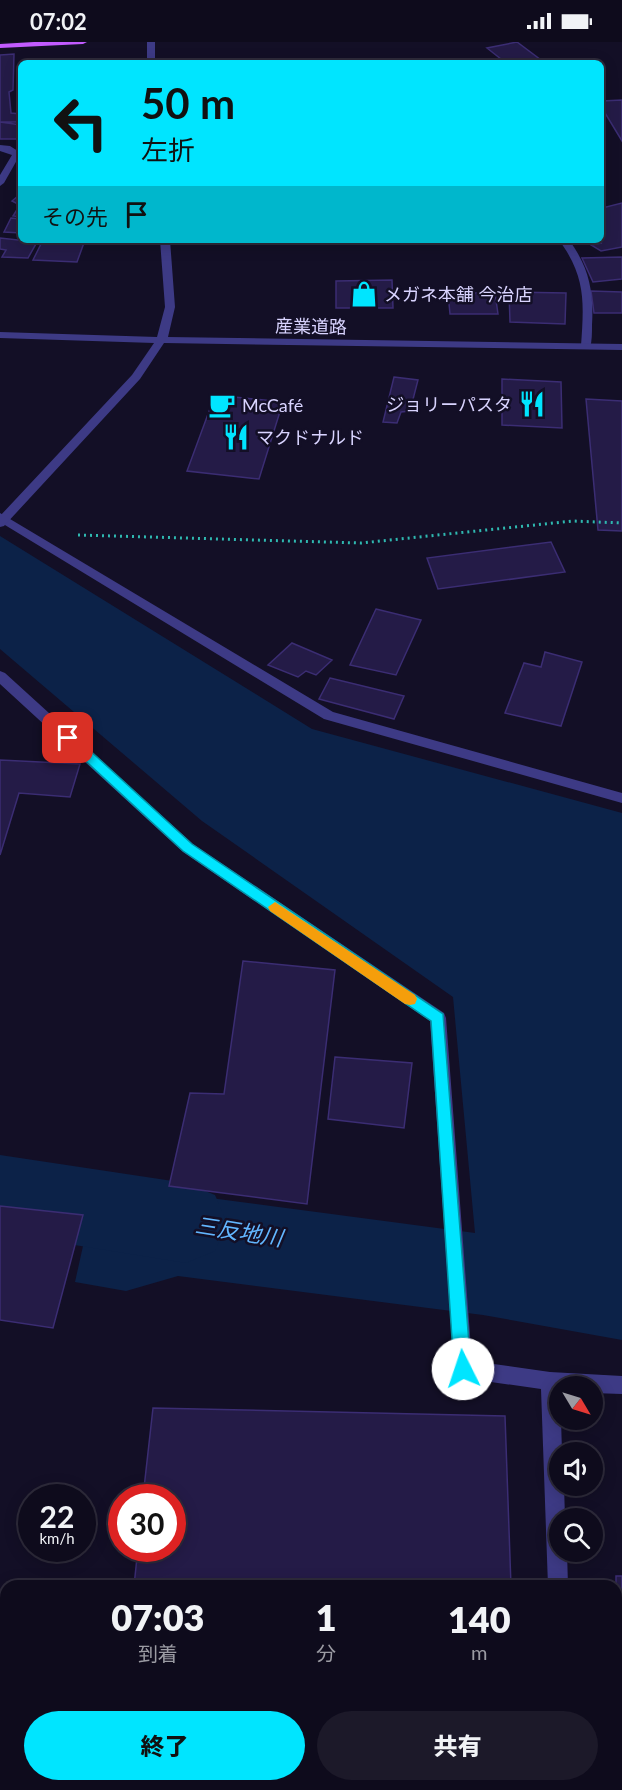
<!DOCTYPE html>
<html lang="ja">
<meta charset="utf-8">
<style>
:root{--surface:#0e0b1c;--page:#1c1929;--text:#f1f3f6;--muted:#9b9ba3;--line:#2e2b3b;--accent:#00e5ff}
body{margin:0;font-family:Lato,"Noto Sans JP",sans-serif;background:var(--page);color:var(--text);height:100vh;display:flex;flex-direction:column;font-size:22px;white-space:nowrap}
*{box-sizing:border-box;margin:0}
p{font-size:20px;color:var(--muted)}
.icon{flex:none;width:33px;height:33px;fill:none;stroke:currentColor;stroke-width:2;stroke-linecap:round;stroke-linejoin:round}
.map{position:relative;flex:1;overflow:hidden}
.panel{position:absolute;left:0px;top:1538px;width:622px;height:212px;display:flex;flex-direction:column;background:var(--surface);border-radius:18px 18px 0 0;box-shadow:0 3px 15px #0003,0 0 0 2px var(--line)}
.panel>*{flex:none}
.guide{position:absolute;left:18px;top:18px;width:586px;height:183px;border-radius:9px;box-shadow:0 3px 15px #0003,0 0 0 2px var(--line);background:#00e5ff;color:#111;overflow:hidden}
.needle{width:39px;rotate:128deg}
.fabs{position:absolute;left:549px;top:1334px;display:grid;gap:12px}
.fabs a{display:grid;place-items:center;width:54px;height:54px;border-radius:50%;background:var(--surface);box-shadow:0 3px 15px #0003,0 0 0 2px var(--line);font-size:30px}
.speed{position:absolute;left:18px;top:1442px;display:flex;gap:12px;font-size:30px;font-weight:700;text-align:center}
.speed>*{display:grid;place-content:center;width:78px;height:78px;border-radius:50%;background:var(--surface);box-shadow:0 3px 15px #0003,0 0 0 2px var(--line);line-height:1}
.speed small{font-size:15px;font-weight:400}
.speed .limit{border:9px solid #d22;background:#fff;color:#111}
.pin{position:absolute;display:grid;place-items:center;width:51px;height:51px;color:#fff;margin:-26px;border-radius:12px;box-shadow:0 3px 9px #0006}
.me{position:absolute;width:66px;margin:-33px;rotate:356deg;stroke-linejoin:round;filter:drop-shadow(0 0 4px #0008)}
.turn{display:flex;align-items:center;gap:21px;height:126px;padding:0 24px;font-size:27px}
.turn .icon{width:78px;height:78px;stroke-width:2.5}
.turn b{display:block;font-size:42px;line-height:51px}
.then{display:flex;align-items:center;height:57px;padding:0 24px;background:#0003;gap:12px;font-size:22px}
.eta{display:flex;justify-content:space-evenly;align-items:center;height:102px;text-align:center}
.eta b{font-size:36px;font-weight:800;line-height:42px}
.button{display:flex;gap:12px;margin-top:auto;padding:12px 24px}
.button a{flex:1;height:69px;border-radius:36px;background:var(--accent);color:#111;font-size:24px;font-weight:800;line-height:69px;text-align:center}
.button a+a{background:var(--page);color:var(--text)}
.status{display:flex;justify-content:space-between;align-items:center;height:42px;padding:0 30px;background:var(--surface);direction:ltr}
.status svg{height:16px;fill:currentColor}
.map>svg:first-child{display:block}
.water{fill:#0c2248}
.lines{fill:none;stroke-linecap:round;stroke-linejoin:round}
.river{fill:#0c2248;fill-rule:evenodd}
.building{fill:#241b47;stroke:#3b2d73;stroke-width:1.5}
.path{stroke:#2fb8b0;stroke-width:3;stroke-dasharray:2 4;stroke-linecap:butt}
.minor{fill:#3d3a85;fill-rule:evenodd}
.tertiary{fill:#3d3a85;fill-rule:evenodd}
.primary{fill:#c25bff;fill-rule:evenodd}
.route{fill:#00e5ff;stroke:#0095a6;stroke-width:1.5}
.slow{fill:#f59e0b}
.labels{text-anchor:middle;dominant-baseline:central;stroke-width:5;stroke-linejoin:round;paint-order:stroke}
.far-poi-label{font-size:18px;fill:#d9d4ff;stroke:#130f26;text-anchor:start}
.far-street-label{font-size:18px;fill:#d9d4ff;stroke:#130f26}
.water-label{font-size:22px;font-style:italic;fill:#62b6ff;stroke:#130f26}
</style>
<div class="status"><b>07:02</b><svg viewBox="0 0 49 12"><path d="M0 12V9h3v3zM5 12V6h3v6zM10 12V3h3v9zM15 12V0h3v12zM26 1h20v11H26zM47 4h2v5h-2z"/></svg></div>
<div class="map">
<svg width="622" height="1748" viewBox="0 0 622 1748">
<rect width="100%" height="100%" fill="#130f26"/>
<!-- water -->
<path class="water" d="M0,494L312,687L622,771V1298L483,1273L178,1234L126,1249L75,1240L95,1150L111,1143L475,1191L453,955L202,779L0,607Z"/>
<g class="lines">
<!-- river -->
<path class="river" d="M0,1113L186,1141L215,1153L227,1181L215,1209L186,1221L0,1191Z"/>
</g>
<!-- building -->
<path class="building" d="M517,0L545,21H506L487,6Z
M14,12L13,48L9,50L11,71L21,72V80H0V13Z
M338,17L339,21L269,20Z
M622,58V99L602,66V59Z
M0,80L21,83V97H0Z
M18,154H21V175L13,174L20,163L12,159Z
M622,161V205L601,209L591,203L602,201L590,198H602V166Z
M11,176L21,177V191L4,190Z
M0,196L37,200L28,216L2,215L6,208L0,207Z
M43,198H85L77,220L33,218Z
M622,215V237L593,240L582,216Z
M392,238L393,266H336V239Z
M591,249L622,250V271H594Z
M509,250L566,251L565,282L510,280Z
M448,251H495L498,272H450Z
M394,335L418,338L410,369L401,370L397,381L383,380Z
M502,337L561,340L562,386L502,383Z
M215,353L283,360L259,437L187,429Z
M586,357L622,359V489L598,488Z
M551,500L565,530L438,547L427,516Z
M376,567L421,578L396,633L350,623Z
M292,601L332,618L316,633L306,629L298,635L268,623Z
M545,610L582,620L561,684L505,671L524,621L541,625Z
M330,636L404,654L394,677L319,657Z
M0,718L80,722L70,755L19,751L0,813Z
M243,919L335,928L307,1162L169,1144L190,1051L224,1052Z
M335,1015L412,1021L404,1086L328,1077Z
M0,1164L83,1173L53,1286L0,1278Z
M153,1366L505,1374L511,1544H134L138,1506H172V1455H143Z
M616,1534H622V1603L616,1544Z
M0,1714H6V1743H130L265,1748H0Z
M435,1743H517V1746Z"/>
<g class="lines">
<!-- path -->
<path class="path" d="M78,493L361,501L573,479L622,481"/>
<!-- minor -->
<path class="minor" d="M0,103L10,104L21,111L4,141L0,144V133L12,113L0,109Z
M559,198H569C589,225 594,250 592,283C592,291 592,299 590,306L581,304C584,260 586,235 559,198Z
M0,471L333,670L622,751V761L324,677L0,480Z
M0,629L5,631L193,802L444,971L446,976L472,1319L550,1330L622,1334V1352L592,1351V1344H560L562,1410H560V1443H564L565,1476H560V1509H567L568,1544H548L541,1347L463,1336L456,1334L454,1327L430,979L183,810L0,642Z
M554,1743H576V1748H554Z"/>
<!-- tertiary -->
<path class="tertiary" d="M147,0H155V21H147Z
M160,198H170L175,265L168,295L622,302V308L164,301L140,337L4,484L0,485V474L132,333L154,301L0,296V290L157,295L165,265Z"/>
<!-- primary -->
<path class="primary" d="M34,0H87L83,2L0,6V2Z"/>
</g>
<!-- route -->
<path class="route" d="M68,692L73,693L192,802L443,972L471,1327L469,1333L463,1336L457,1333L454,1327L431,979L183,809L64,699L62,696Z"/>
<!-- slow -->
<path class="slow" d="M275,860L415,953L417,957L415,962L410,963L405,962L270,869L268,865Z"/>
<!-- icons -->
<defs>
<g id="shop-bare" transform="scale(2.07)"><path d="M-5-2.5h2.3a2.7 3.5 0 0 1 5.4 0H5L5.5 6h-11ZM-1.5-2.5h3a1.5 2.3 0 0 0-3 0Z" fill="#00e5ff" stroke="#130f26" stroke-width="2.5" paint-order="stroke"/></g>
<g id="restaurant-bare" transform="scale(2.07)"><path d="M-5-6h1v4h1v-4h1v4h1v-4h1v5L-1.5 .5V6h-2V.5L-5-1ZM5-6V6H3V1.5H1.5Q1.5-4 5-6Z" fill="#00e5ff" stroke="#130f26" stroke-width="2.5" paint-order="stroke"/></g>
<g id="cafe-bare" transform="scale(2.07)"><path d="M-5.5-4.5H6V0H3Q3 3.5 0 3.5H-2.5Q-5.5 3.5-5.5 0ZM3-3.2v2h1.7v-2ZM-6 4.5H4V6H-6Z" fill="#00e5ff" stroke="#130f26" stroke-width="2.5" paint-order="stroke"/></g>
</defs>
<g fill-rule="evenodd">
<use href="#shop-bare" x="364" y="252"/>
<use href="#restaurant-bare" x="532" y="362"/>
<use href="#cafe-bare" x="222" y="363"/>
<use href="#restaurant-bare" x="236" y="395"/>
</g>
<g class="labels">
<!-- far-poi labels -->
<g class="far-poi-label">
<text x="384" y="252">メガネ本舗 今治店</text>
<text x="512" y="362" text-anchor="end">ジョリーパスタ</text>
<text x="242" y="363">McCafé</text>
<text x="256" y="395">マクドナルド</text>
</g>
<!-- far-street labels -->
<g class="far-street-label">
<text transform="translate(311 284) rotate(1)">産業道路</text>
</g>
<!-- water labels -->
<g class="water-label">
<text transform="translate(239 1189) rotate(9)">三反地川</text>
</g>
</g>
</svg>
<div class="fabs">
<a><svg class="needle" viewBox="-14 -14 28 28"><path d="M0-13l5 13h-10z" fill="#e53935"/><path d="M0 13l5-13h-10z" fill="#9b9ba3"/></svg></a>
<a><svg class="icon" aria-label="sound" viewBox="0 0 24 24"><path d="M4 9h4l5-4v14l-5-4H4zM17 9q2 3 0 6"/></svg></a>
<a><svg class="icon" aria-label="search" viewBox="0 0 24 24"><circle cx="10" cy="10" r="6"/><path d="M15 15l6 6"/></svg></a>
</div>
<div class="speed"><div>22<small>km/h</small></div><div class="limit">30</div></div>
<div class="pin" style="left:68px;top:696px;background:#d93025"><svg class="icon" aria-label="arrive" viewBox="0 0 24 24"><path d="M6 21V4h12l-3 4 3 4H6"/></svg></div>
<svg class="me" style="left:463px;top:1327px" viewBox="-20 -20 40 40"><circle r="19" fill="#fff"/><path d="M0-13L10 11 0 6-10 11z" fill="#00e5ff"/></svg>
<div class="guide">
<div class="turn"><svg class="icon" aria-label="left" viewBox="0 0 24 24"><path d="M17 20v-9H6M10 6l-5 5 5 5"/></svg><div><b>50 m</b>左折</div></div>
<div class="then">その先<svg class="icon" aria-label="arrive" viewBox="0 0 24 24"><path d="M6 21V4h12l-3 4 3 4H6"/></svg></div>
</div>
<section class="panel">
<div class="eta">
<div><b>07:03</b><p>到着</p></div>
<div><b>1</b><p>分</p></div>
<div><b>140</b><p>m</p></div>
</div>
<div class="button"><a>終了</a><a>共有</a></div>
</section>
</div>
